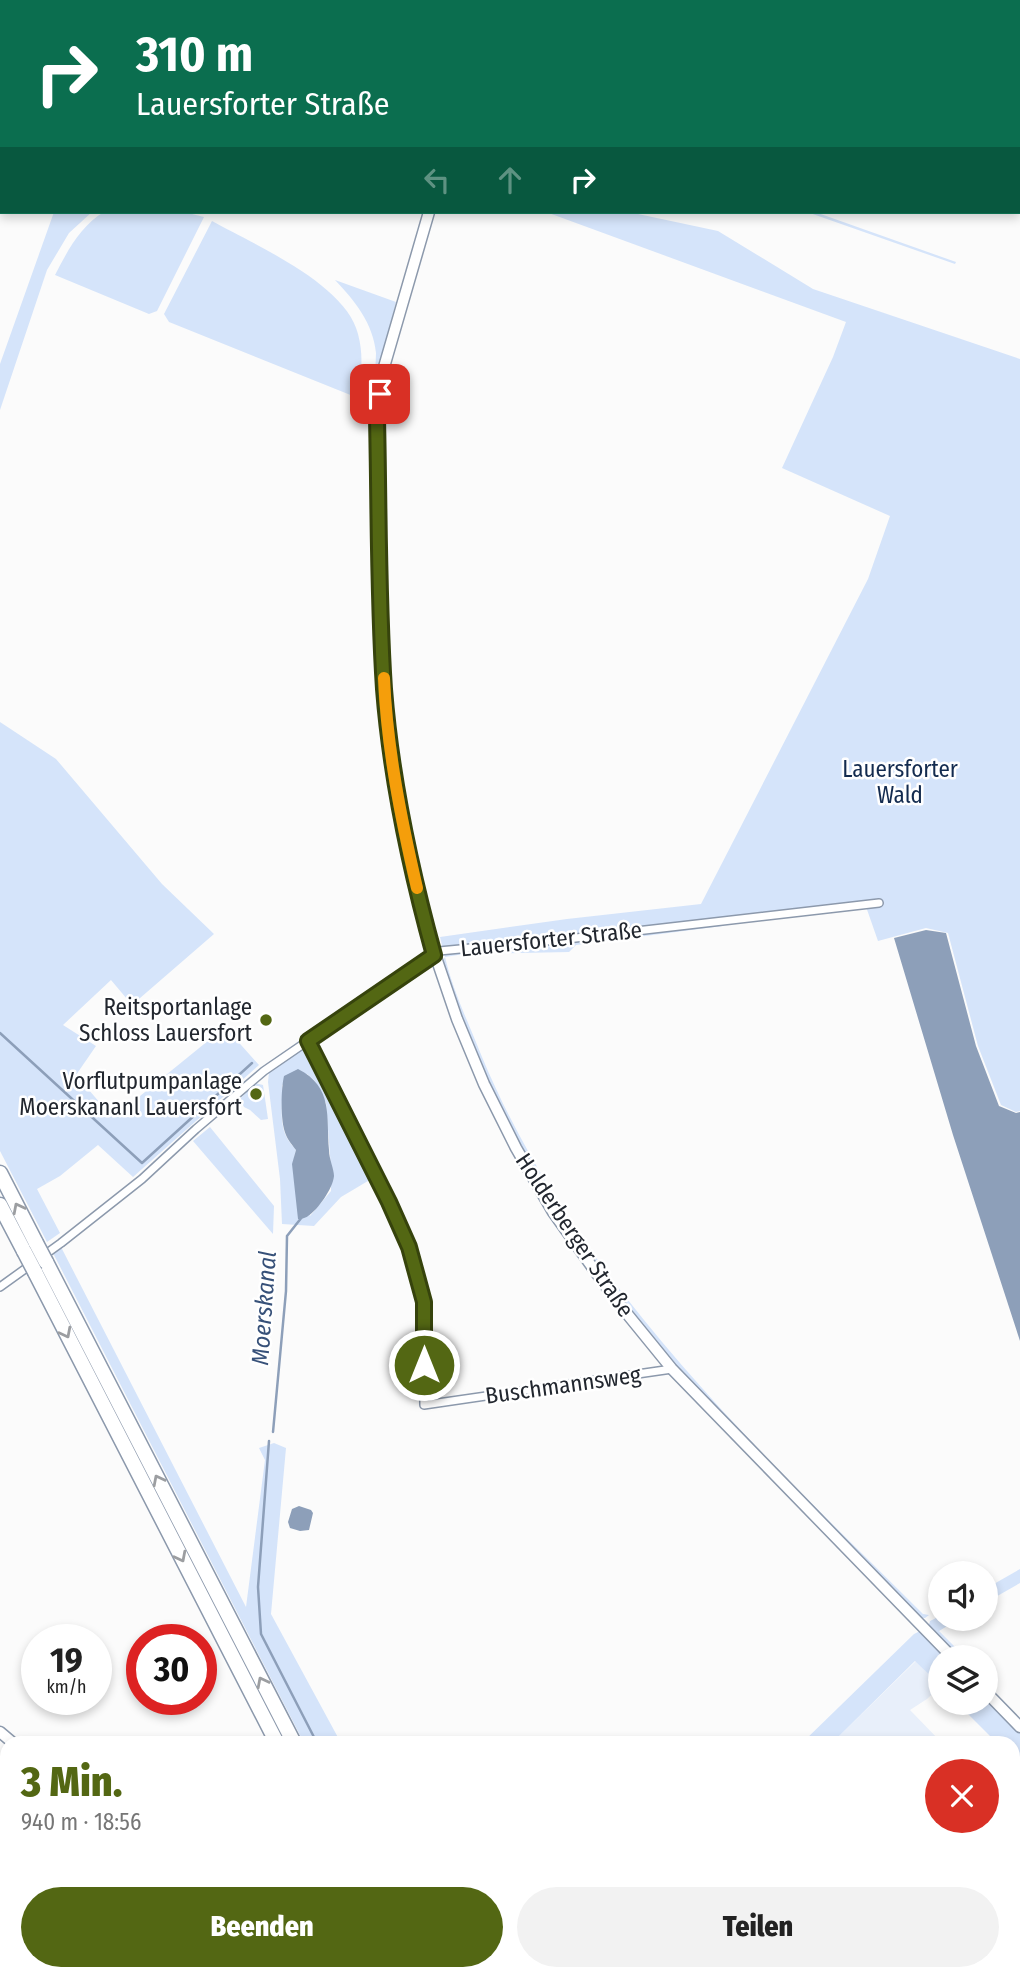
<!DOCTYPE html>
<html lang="de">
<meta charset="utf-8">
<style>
:root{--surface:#fff;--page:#f2f2f2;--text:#222;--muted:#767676;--accent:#536713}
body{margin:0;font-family:"Fira Sans Condensed",sans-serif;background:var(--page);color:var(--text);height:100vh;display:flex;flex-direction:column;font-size:26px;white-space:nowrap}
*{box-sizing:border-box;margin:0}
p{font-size:23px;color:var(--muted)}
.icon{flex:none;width:38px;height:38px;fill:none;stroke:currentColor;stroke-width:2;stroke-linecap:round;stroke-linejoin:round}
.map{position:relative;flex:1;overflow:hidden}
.drawer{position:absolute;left:0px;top:1736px;width:1020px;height:245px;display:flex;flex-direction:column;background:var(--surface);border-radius:21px 21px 0 0;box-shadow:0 4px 10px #0003}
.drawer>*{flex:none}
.hud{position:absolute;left:0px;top:0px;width:1020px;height:214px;box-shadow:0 4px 10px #0003;background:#0b6e4f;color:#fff;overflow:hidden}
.fabs{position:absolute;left:928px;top:1561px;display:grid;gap:14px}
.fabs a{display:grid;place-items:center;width:70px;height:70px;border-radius:50%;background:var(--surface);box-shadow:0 4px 10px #0003;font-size:35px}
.speed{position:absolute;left:21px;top:1624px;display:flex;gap:14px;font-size:35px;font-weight:700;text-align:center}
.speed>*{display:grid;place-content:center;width:91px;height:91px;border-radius:50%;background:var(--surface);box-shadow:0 4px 10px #0003;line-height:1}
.speed small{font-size:18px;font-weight:400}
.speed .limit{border:10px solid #d22;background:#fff;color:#111}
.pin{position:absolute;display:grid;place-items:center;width:60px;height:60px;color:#fff;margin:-30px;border-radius:14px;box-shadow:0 4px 10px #0006}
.me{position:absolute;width:77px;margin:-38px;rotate:0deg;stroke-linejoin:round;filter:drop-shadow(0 0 5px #0008)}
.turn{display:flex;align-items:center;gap:24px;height:147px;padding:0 21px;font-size:32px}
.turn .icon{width:91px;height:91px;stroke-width:2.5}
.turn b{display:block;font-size:49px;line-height:60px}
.lanes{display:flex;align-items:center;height:66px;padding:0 21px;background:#0003;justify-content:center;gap:35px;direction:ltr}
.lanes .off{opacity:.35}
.round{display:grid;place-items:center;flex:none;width:74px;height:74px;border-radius:37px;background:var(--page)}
.summary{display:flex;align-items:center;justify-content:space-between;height:119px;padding:0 21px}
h1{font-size:42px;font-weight:800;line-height:52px;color:var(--accent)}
.button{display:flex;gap:14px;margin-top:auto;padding:14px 21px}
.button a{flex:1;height:80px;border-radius:42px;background:var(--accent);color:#fff;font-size:28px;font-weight:800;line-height:80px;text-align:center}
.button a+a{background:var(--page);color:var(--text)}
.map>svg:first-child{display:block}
.built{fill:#e8effa}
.green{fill:#d5e4fa;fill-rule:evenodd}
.water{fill:#8d9fb9}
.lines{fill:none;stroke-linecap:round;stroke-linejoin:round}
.stream{stroke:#8d9fb9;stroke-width:2.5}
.minor-casing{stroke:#8c99ac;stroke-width:10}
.secondary-casing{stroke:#8c99ac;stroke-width:13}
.motorway-casing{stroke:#8c99ac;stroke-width:17}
.minor{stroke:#fff;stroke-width:7}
.secondary{stroke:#fff;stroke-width:10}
.motorway{stroke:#fff;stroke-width:14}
.motorway-bridge-casing{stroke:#8c99ac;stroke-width:17;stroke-linecap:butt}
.motorway-bridge{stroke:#fff;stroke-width:14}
.oneway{stroke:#9c9ea1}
.route-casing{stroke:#36430c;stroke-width:18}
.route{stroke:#536713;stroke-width:12}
.slow{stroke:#f59e0b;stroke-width:12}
.poi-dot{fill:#536713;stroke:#fff;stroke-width:2.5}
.labels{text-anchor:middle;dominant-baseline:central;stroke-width:5;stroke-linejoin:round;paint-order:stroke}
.park-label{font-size:23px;fill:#132b4f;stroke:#fff}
.street-label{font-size:23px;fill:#22272f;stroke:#fff}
.poi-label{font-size:23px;fill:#22272f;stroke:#fff;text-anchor:end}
.water-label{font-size:24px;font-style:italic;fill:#375179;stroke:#fff}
</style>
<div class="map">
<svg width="1020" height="1981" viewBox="0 0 1020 1981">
<rect width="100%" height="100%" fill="#fbfbfb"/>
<!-- built -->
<path class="built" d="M916,1661L940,1685V1687L927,1699L910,1710L942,1743H832Z
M1013,1816L1020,1823V1981H872L868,1974H1013Z
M594,1974H831L820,1981H587Z"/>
<!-- green -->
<path class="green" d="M77,0H254L253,2H80Z
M54,212H92L69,233L47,270L0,410V364Z
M104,212H184L204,217L157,311L149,314L55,275C67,252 80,226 104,212Z
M546,212H638V214L718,231L813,289L1020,359V1111L1016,1112L1001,1105L978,1046L948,933L926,928L878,941L864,901L724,917L722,926L576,945L569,952L464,954L445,957C453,991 469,1024 482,1057C575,1280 755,1447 923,1614L929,1615L925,1618H921L676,1367L610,1287L555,1207L508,1125L463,1024L442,962L445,957L440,937L567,919L701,904L868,579L890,516L782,468L833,357L846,322Z
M807,212H815L956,262L955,264Z
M212,221C255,245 346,284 358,334C364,356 361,376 358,398L169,322L164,314Z
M335,280L396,302L374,387C374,376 376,364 376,353C373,323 355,301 335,280Z
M0,722L56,759L162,884L214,934L132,1005L111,980L63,1025L96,1046L76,1075L113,1118L225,1027L259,1065L133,1177L98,1145L60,1176L37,1189L60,1233L47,1242L0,1151Z
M303,1048H308L313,1056L373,1178L341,1197L314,1226L282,1224L280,1179L268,1082L269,1072ZM307,1074L314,1080L326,1103L331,1168V1191L310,1216C299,1192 288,1177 296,1150C293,1146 288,1141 286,1136C279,1121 283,1102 282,1085Z
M255,1083L263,1085L268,1119L261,1120L250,1110L244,1107L240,1099Z
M210,1127L274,1206L273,1234L193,1141Z
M61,1247L246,1607L265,1460L259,1448L274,1443L286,1448L271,1614L341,1743H304L53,1253Z
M1020,1569V1583L985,1603V1589Z
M940,1616V1619H959L939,1631L965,1657H958L928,1628L930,1621Z
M920,1631L946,1657H940V1685L915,1661L832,1743H802L914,1634Z
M985,1697L1020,1732V1766L1013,1759V1743H997L957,1703H985Z
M124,1974H212L217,1981H117Z
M831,1974H868L872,1981H820Z"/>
<!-- water -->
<path class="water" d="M926,930L946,933L976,1046L999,1106L1016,1113L1020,1112V1341L953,1135L894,938Z
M298,1069C334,1087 326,1118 329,1150C329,1159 334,1169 334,1176C333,1188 318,1210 308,1216C306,1218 301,1219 298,1219L292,1164L296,1150C293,1146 288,1140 286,1135C280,1122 281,1089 284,1076Z
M299,1506L311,1510L313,1513L309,1530L300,1531L290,1528L288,1522L292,1509Z"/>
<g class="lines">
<!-- stream -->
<path class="stream" d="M0,1033L142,1163L252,1063
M273,1432L286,1291L287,1236L302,1217
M269,1441L258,1587L261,1634L317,1743
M435,1974L438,1981"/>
<!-- minor casing -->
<g class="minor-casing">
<path id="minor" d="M894,0L896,2
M459,2V0
M0,25H2
M1018,60L1020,61
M308,1041L389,1202L409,1247L423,1302L424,1405L672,1369
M0,1287L61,1243L142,1179L196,1129L264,1071L439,951L567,939L879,903
M0,1762L7,1769
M0,1939L7,1935
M47,1974L49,1978L58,1974"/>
</g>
<!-- secondary casing -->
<g class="secondary-casing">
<path id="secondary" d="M407,0L408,2
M429,212L382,374L378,418L379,581L384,690L400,813L427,931L457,1019L484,1084L516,1148L553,1212L615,1299L672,1369L952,1657
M985,1691L1020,1727
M0,1732L13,1743
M229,1974L234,1981"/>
</g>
<!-- motorway casing -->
<g class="motorway-casing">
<path id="motorway" d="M0,1173L36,1243
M0,1205L24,1251
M46,1262L294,1743
M35,1272L277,1743
M397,1974L401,1981
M414,1974L417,1981"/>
</g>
<!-- minor -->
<use href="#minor" class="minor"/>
<!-- secondary -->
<use href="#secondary" class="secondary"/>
<!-- motorway -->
<use href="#motorway" class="motorway"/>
<!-- motorway-bridge casing -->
<g class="motorway-bridge-casing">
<path id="motorway-bridge" d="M36,1243L46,1262
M24,1251L35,1272"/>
</g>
<!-- motorway-bridge -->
<use href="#motorway-bridge" class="motorway-bridge"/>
</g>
<!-- one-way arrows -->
<defs><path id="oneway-chevron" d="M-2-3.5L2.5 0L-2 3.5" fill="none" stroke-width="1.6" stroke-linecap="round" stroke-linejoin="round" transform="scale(1.75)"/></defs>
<g class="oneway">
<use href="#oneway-chevron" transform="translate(18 1208) rotate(-117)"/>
<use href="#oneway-chevron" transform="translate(66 1333) rotate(63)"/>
<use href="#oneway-chevron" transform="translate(158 1480) rotate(-117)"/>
<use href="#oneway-chevron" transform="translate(181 1557) rotate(63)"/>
<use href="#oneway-chevron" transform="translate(262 1682) rotate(-117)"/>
</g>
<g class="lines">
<!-- route casing -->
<g class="route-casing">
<path id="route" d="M380,394L377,418C379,508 378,599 384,689C391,779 410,868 434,955L308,1041L389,1202L409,1247L424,1302V1365"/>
</g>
<!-- route -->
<use href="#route" class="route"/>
<!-- slow -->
<path class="slow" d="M384,678C387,749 401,819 417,888"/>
</g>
<!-- markers -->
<g class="poi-dot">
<circle cx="266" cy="1020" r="7"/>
<circle cx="256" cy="1094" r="7"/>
</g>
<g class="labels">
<!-- park labels -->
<g class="park-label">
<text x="900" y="769">Lauersforter<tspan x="900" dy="26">Wald</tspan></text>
</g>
<!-- street labels -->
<g class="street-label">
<text transform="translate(551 939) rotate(-6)">Lauersforter Straße</text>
<text transform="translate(575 1235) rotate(56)">Holderberger Straße</text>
<text transform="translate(563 1385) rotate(-8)">Buschmannsweg</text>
</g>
<!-- poi labels -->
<g class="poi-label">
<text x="252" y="1007">Reitsportanlage<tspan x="252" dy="26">Schloss Lauersfort</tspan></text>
<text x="242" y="1081">Vorflutpumpanlage<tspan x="242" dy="26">Moerskananl Lauersfort</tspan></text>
</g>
<!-- water labels -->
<g class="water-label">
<text transform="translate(264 1308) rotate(-86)">Moerskanal</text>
</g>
</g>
</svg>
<div class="fabs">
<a><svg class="icon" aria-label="sound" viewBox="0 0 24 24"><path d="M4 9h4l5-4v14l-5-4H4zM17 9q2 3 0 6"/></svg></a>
<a><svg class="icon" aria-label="layers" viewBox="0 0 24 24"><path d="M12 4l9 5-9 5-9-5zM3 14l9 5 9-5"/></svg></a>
</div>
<div class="speed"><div>19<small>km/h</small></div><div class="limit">30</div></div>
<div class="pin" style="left:380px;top:394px;background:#d93025"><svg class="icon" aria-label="arrive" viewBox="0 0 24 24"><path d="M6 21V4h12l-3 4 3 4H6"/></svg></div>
<svg class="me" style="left:424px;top:1365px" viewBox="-20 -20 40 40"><circle r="17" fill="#536713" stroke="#fff" stroke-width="3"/><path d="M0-11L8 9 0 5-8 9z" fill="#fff"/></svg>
<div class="hud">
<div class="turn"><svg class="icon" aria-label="right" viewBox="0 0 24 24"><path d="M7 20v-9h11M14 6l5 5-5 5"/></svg><div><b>310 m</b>Lauersforter Straße</div></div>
<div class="lanes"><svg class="icon off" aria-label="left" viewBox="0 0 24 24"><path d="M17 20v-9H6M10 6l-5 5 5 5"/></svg><svg class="icon off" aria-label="ahead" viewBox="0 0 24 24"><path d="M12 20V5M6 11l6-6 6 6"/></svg><svg class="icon" aria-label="right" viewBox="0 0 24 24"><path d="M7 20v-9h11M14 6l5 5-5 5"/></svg></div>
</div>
<section class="drawer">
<div class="summary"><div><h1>3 Min.</h1><p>940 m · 18:56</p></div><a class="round" style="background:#d93025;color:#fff"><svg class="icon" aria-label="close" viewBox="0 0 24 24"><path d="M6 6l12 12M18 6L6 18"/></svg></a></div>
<div class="button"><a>Beenden</a><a>Teilen</a></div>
</section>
</div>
